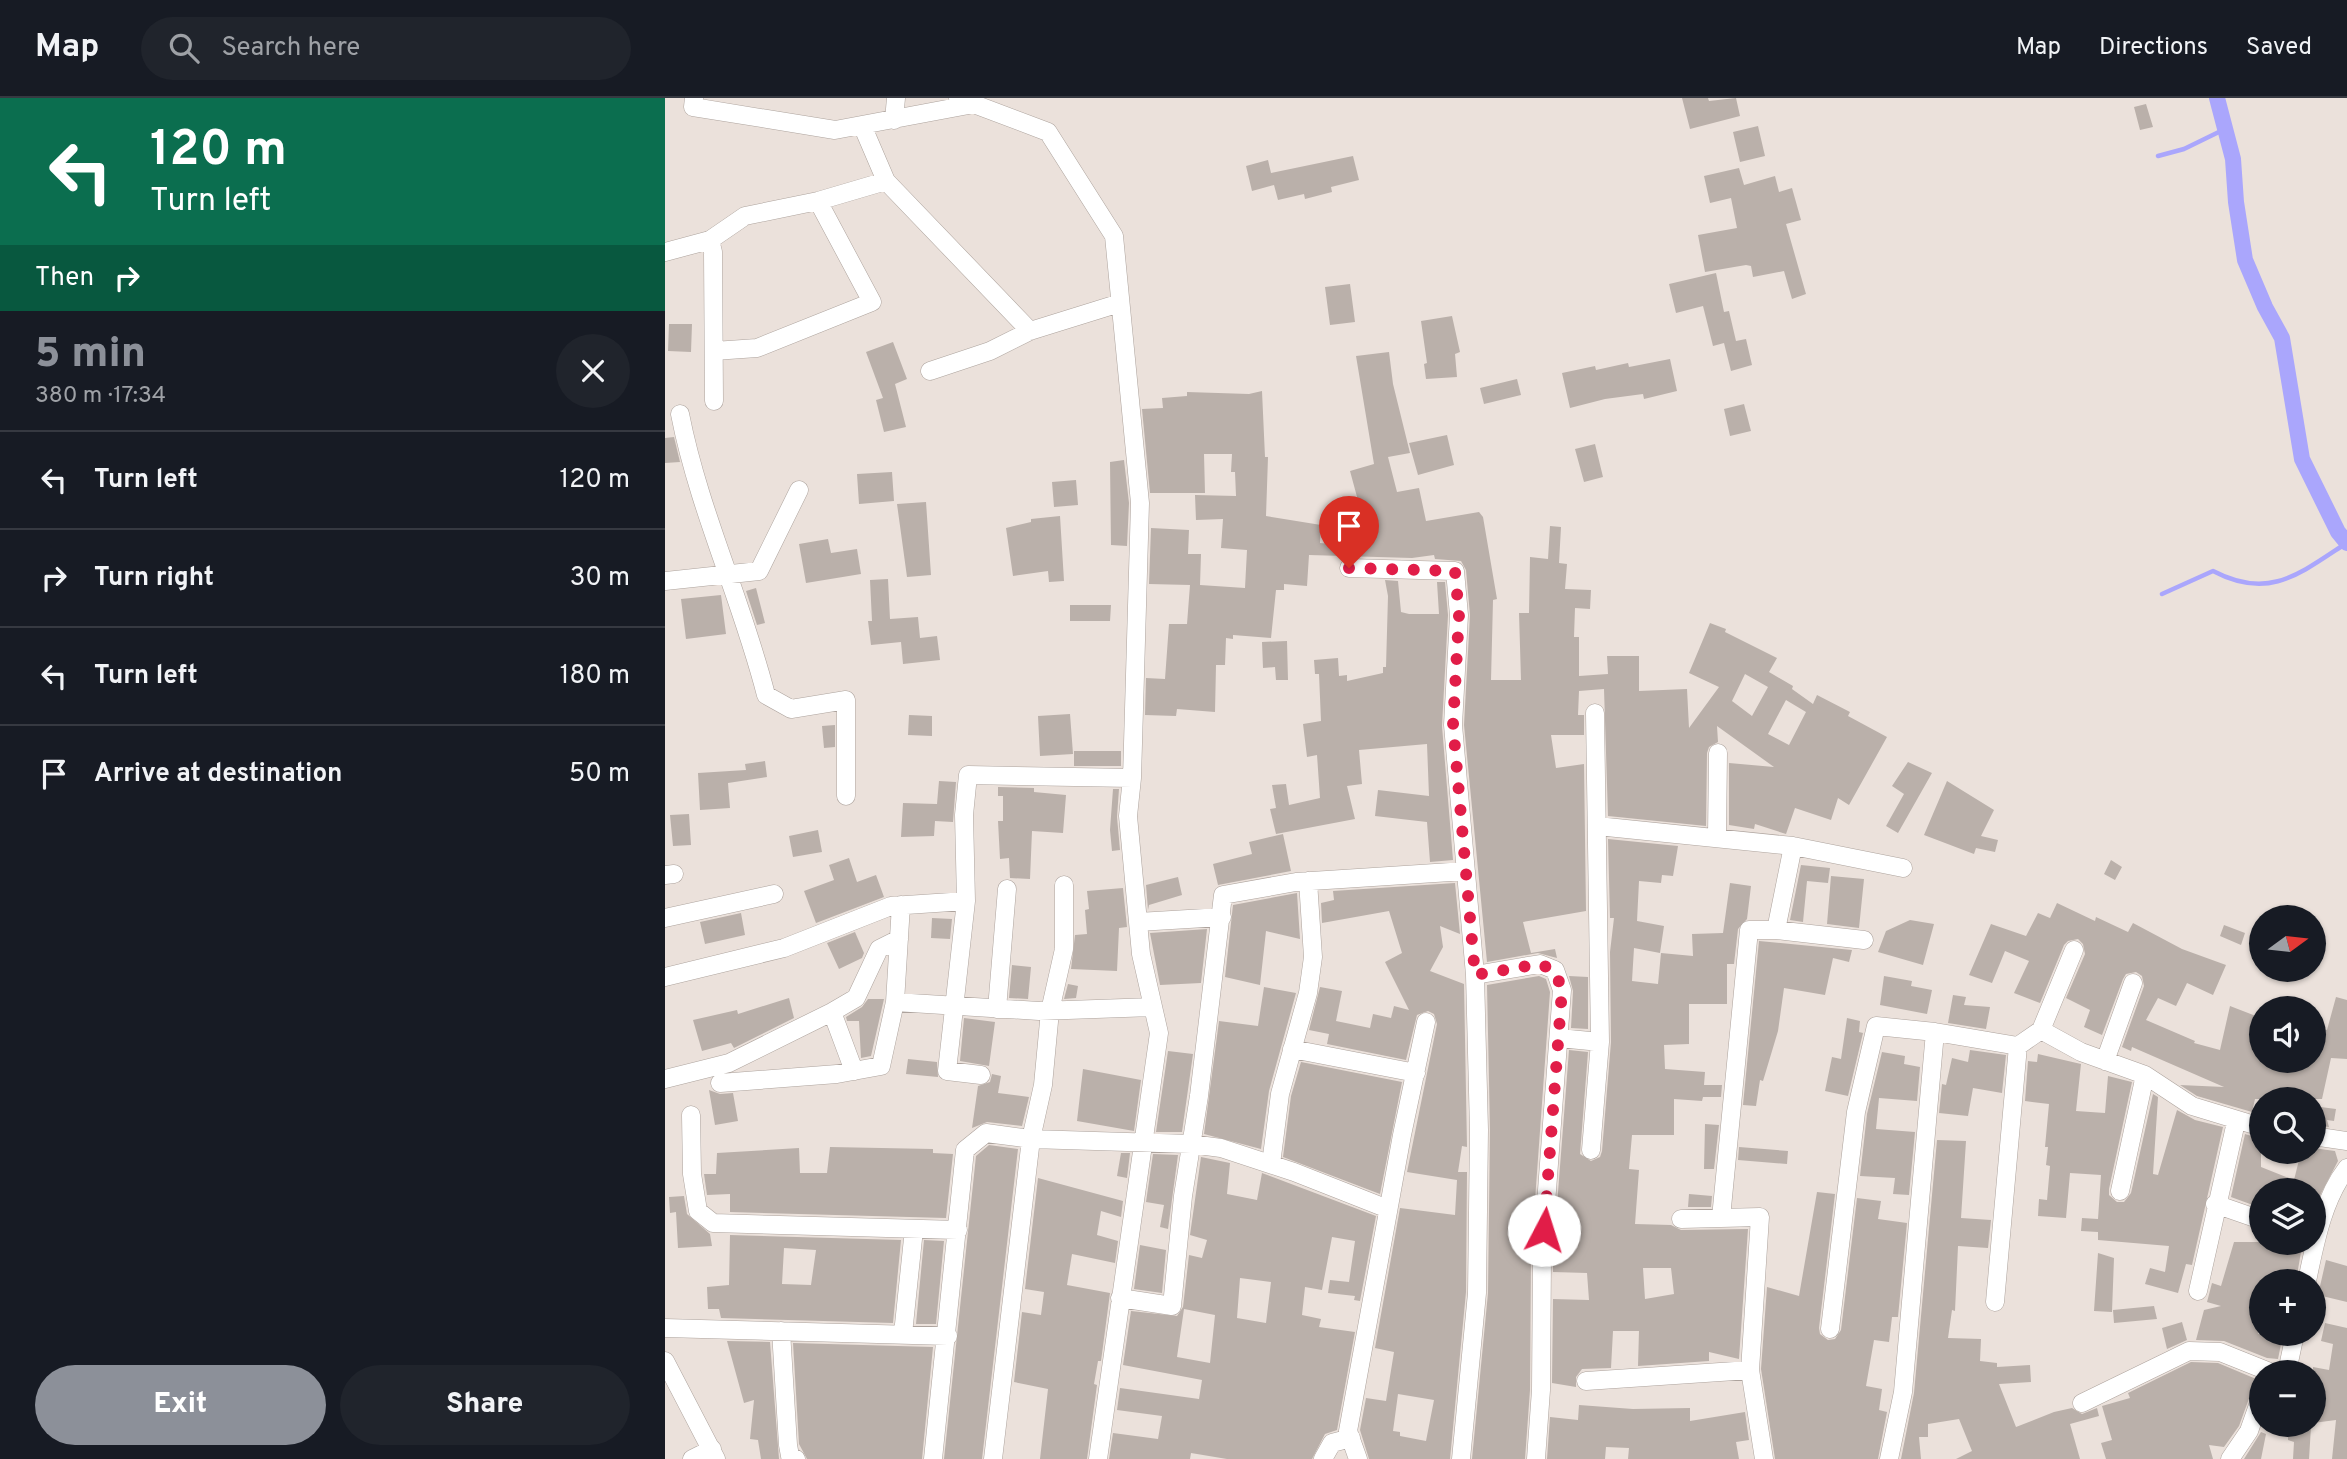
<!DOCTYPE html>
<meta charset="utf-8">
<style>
:root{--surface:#171b24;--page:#20242c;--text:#f1f3f6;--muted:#9ea1a6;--line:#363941;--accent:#8c9099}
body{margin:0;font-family:Overpass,sans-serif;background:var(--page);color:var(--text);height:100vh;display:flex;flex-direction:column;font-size:26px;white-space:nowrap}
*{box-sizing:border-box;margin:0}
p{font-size:23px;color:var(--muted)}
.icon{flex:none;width:38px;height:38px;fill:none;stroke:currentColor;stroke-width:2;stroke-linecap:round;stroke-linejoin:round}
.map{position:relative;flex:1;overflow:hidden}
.sheet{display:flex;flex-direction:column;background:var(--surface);width:665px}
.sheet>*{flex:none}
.banner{background:#0b6e4f;color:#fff;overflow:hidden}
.needle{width:46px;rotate:75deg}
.fabs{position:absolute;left:1584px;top:807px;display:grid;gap:14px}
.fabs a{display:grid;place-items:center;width:77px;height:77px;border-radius:50%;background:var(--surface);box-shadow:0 2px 5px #0004;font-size:35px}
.pin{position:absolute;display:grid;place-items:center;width:60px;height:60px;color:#fff;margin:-72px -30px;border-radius:50% 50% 50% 0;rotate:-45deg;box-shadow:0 0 7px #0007}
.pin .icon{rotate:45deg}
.me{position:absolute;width:77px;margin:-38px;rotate:5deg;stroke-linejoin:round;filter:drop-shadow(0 0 5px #0008)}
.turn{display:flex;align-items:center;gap:24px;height:147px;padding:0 35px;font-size:32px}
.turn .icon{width:91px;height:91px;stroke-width:2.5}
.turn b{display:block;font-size:49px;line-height:60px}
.then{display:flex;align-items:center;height:66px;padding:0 35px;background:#0003;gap:14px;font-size:26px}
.round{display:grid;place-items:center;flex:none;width:74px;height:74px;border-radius:37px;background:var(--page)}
.overview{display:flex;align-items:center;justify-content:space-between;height:119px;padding:0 35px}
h1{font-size:42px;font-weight:800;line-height:52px;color:var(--accent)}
.button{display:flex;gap:14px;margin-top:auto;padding:14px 35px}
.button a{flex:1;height:80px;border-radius:42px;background:var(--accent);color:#fff;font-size:28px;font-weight:800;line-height:80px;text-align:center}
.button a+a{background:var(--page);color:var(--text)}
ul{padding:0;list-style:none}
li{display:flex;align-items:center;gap:21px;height:98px;padding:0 35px;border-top:2px solid var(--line)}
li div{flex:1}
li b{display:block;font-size:26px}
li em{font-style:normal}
header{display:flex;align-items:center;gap:42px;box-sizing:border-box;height:98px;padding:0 35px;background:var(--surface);border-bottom:2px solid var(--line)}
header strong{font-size:33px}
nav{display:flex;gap:38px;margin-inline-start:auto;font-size:24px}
.search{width:490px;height:63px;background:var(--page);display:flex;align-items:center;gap:18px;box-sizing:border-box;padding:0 24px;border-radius:38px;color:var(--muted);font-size:26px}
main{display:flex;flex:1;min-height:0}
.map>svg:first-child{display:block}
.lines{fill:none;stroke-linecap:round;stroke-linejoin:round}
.stream{stroke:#aaa6fc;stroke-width:4.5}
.canal{stroke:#aaa6fc;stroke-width:16}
.building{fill:#bab0aa;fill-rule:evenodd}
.street-casing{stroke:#ada39d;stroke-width:19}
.street{stroke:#fff;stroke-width:18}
.route{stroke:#e11d48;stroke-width:12;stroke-dasharray:0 21.6}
</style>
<header>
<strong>Map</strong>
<div class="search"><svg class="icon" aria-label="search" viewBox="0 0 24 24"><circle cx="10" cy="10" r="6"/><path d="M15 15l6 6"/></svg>Search here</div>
<nav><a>Map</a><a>Directions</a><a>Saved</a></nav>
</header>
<main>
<section class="sheet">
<div class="banner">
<div class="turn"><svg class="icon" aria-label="left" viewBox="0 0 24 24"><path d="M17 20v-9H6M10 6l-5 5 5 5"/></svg><div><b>120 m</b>Turn left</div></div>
<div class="then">Then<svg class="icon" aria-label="right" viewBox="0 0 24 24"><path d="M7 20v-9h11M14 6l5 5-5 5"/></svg></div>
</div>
<div class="overview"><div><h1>5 min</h1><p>380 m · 17:34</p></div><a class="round"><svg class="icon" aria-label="close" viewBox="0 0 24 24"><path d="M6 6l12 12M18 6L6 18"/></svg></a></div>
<ul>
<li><svg class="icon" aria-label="left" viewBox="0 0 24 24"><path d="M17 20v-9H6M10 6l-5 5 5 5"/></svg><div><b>Turn left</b></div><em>120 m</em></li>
<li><svg class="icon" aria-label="right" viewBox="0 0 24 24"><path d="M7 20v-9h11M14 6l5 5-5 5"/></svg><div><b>Turn right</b></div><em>30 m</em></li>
<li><svg class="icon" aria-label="left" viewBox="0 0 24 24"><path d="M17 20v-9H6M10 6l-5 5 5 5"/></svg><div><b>Turn left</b></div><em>180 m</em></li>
<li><svg class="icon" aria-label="arrive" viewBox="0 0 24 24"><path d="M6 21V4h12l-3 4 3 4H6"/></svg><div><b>Arrive at destination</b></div><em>50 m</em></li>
</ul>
<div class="button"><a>Exit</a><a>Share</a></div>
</section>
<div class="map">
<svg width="1682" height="1361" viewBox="0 0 1682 1361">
<rect width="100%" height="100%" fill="#ebe1db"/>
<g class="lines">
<!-- stream -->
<path class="stream" d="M1493,58L1519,51L1560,31
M1497,496L1548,473C1603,502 1633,477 1680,446"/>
<!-- canal -->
<path class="canal" d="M1552,0L1568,61L1571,104L1580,162L1600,209L1617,240L1637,361L1673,434L1682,445"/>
</g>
<!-- building -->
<path class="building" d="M1017,0H1043L1044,3L1071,0L1075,18L1025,31Z
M1481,6L1488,29L1475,32L1469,9Z
M1093,28L1100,58L1075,64L1068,34Z
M688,58L694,82L666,89L667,94L640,101L639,96L613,102L609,87L587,93L581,68L603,62L606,75Z
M1074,70L1079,87L1110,78L1114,94L1127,90L1136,122L1121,126L1141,196L1127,201L1119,173L1088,179L1086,168L1081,167L1040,174L1033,137L1072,130L1066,100L1045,105L1039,78Z
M1051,175L1059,214L1064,213L1071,243L1081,241L1087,267L1066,273L1059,245L1048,248L1038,208L1011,215L1004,186Z
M685,186L690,224L665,227L660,189Z
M787,218L795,254L790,256L792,279L761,281L759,266L762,265L756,223Z
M4,226H27L26,254L3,253Z
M228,244L242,281L230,286L241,329L219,334L211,302L218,300L201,254Z
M724,254L728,286L745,355L723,359L732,394L754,390L761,423L814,414L818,419L832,501L828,502L826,582H856L854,515H864L865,459L883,461L885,428L896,429L894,465L902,466L900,491L926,492L925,511L910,510L909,539H914V578L943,576L942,558H974V593L1022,591L1024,630L1054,589L1024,575L1045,525L1061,531L1060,534L1112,560L1104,574L1128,588L1127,591L1148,606L1152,597L1185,614L1183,618L1222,639L1184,707L1173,700L1166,722L1130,710L1121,736L1090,726L1089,731L1064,727V665L1109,669L1052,628L1053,644L1044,649L1042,655L1041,728L943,718L939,591L914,593L913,617H919V637H886L891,670L919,666L921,813L858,824L866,855L890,851L892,860L873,855L822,864L799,627L805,517L801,472L796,463L770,461L769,457L747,460L644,457L642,488L619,486V492H611L606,540L568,537V541L561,540L560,567H551L550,614L512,611L511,618L480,617L481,580L500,581L504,526H522L525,487L484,486L486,430L524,432L523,456H536L535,487L580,490L582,452L556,450L558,421L531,422L530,397L571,398L570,374H566L567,356H539L540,395H485L477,311L498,310L497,300L522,298V294L584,296L597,293L600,359H603L601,418L656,427L655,445L687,448L689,431L701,432L685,373L709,366L691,258ZM1080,576L1103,589L1087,618L1067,603ZM1121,602L1141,614L1124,647L1103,636Z
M1005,261L1012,293L979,301L978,296L940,301L905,310L897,275L930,268L931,272L963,265L964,269Z
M852,281L856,297L819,306L815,290Z
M1079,306L1086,333L1065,338L1059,311Z
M782,337L789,367L753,377L744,345Z
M9,339L15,364L0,365V340Z
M930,346L938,379L919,384L910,351Z
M459,362L464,405L462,448L446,447L445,364Z
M227,374L229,403L194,406L192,376Z
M411,382L413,407L389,409L387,384Z
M261,404L266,477L242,479L232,406Z
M395,418L399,483L384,484L383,473L348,478L341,430L366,424V421Z
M163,441L166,455L192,451L196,476L141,485L134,446Z
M223,481L225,521L253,519L255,540L272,538L275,562L238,566L236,544L206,547L203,523H207L205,482Z
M720,482L733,483L736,514L744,516H774L772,484H780L783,517L777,628L788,762L765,764L762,724L710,718L713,692L764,698L762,646L694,652L697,686L682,688L690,721L611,736L605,711L611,710L607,687L621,686L624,707L655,700L652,657L642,659L638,626L656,623L654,576H650L649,562L673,560L674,578L682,577V583L718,575V569H721L723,498Z
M91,490L100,525L92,527L81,493Z
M56,497L61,536L21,541L16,501Z
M405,507H446L445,523H405Z
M622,543L623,582H611L610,569L598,570L597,544Z
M405,616L408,656L375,658L373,618Z
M244,617L267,618V638L243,637Z
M170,627V649L159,650L157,628Z
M409,653H456V668H409Z
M100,663L102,679L63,685L65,710L35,712L33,675L81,672L80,666Z
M1243,664L1267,675L1233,735L1221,728L1239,696L1227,688Z
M274,683L291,684L288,724L270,723L269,738L236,739L238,705L272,706Z
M1282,683L1329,712L1316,738L1333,742L1330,754L1311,750L1309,756L1259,737Z
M333,689L369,690V694L401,697L398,735L367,733L365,781L345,780L344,760L335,761L333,723H338V698H333Z
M448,691H454L452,719L455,752L447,753L445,732Z
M24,716L26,747L8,748L5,717Z
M153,732L157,754L128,759L124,738Z
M618,736L626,773L553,787L548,766L587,756L584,744Z
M943,741L1013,748L1008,778L997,777L996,785L974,783L972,823L999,828L995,855L969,850L967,883L993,886L996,855L1028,858L1027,836L1058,835L1065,785L1086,788L1082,821L1073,831L1069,866H1062V906H1024V946L999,947L1000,971L1040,974L1039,987H1057L1056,999H1038L1037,1003L1009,1001V1037H967L964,1071L974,1072L970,1126L1006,1127L1016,1132L1083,1131L1074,1261L1044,1254V1263L973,1268L974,1233H948L946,1270L917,1271L911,1279V1289L887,1285L888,1201L924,1202L922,1175L888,1174V1159L904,952L923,954L915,1056L926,1063L935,1059L937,1053L946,944L945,854L949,820H945ZM978,1170H1006L1009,1196L980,1201Z
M184,760L192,784L211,777L219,799L151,825L139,793L169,782L164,767Z
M1446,762L1457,769L1450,782L1439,776Z
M1136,767L1165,770L1163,785L1142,783L1138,824L1125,822Z
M1166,778L1199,781L1194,830L1162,826Z
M513,779L517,797L484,807L483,812L481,787Z
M790,785L795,836L775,828L778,849L765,873L799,886L802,1049L797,1048L793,1074H802L801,1194L785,1361H704L695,1332L701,1300L721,1303L729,1254L710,1250L735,1110L790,1117L792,1082L742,1074L772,926L769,916L763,913L752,917L741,962L662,946L664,936L644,932L655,889L677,893L671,923L705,930L708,916L726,920L729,908L744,912L720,864L737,855L724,813L657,825L656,805L669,802L668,793ZM733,1296L769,1302L761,1343L735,1338V1334L728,1333Z
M458,790L462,829L454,830L452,873L406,871L410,837L422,836L420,812L424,811L422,793Z
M632,795L635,841L601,833L595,887L560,879L568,807Z
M1392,805L1430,823L1431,819L1463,834L1468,825L1517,851L1561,867L1548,897L1522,885L1511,908L1493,900L1481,922L1530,943L1529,945L1555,952L1565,908L1596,920V962H1648V928L1662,932L1671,899L1682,902V961L1666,960L1657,1001H1590L1587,1014L1532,998L1515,987L1559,989L1467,949L1466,953L1457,949L1479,888L1477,878L1471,874L1461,876L1458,881L1437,937L1419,929L1425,912L1401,900L1420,856L1418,846L1413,841L1403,843L1399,847L1375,905L1349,895L1364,863L1340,853L1327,885L1304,877L1326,826L1361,838L1373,815L1385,820Z
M76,815L80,837L40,846L35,824Z
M267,820L287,821L285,841L266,840Z
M1245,822L1269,826L1258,867L1213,854L1221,833Z
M1559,827L1580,835L1576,847L1555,838Z
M542,831L536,885L495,887L485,835Z
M190,834L199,855L197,860L174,871L162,845Z
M1094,843L1187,852L1184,864L1168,860L1160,897L1119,890L1113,933L1098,983L1095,982L1091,1008L1078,1007Z
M347,867L366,869L363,901L344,900Z
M874,878L881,881L885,894L866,1158L865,1292L860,1361H807L823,1195L825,1032L822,887Z
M904,878L923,879V931L906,930L908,893Z
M1219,878L1247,883L1246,888L1267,892L1262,916L1215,907Z
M403,886L413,888L411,900L399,901Z
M599,889L631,895L604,993L596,1051L539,1036L554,923L593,928Z
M1288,897L1301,899L1299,907L1325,909L1321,931L1283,925Z
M124,900L129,920L69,950L66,945L37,953L28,922L72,912L73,916Z
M203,901H219L206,958L196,960L194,923H182L181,919L197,909Z
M299,920L330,924L324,968L295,963Z
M1182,920L1195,923L1194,934L1198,935L1183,998L1160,993L1167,959L1176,961Z
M1305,952L1341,957L1337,995L1308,990L1303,1018L1274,1015L1277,986L1281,987L1287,960L1303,964Z
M503,953L528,956L517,1034H491Z
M1217,954L1240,958L1239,966L1255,969L1252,1003L1214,1000L1211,1031L1250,1034L1244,1097L1228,1096L1230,1080L1195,1078L1202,1016Z
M1373,956L1416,966L1411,1013L1440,1015L1443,978L1467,984L1444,1091V1097L1452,1104H1459L1466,1095L1488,996L1493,999L1488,1076L1493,1077L1512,1012L1530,1022L1558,1029L1527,1167L1521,1166L1513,1195L1480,1186L1485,1170L1500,1174L1504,1148L1433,1142V1134L1416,1133L1417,1120L1433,1121L1436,1077L1405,1075L1401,1120L1373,1118L1374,1101L1382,1102L1385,1068L1381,1067L1383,1049H1380L1384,1006L1360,1003L1363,963L1372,964Z
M243,961L272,964L273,979L241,976Z
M636,964L737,984L715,1096L618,1059L626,998Z
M418,971L476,982L469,1033L412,1023Z
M327,976L336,978L333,995L364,999L357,1028L322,1024L307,1030L313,988L325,984Z
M44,992L55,996L68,995L73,1023L50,1027Z
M1648,1008L1671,1011L1669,1023L1662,1022L1664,1029L1648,1027Z
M1040,1026L1054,1027L1049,1071H1039Z
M1580,1036L1596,1041V1069L1629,1082L1636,1054H1648V1050L1670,1053L1673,1063L1648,1111V1092H1596V1110L1566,1099Z
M1272,1042L1301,1043L1296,1120L1326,1122L1323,1150L1293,1148L1290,1213L1287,1212L1283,1240L1316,1241L1315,1263L1332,1265V1269L1365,1267L1366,1284L1334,1286L1351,1329L1389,1314L1407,1310L1417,1316L1432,1310L1434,1318L1405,1326L1415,1361H1291L1307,1353L1294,1321L1263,1326V1339H1254L1256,1361H1236L1249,1295Z
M324,1047L353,1051L317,1361H279L311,1058Z
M165,1049L268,1051V1055L288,1056L281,1120L65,1114V1096L42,1097L39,1076H51L52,1055L134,1050L135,1075H162Z
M1074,1049L1123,1053L1122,1066L1073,1062Z
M456,1055H465L462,1080L452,1078Z
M488,1056L513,1057L503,1131L495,1129L499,1107L481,1104Z
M536,1059L565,1065L562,1096L592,1102L597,1075L711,1118L695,1203L689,1202L690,1198L663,1195L665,1182L684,1184L690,1143L667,1139L657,1192L640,1189L637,1217L656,1221L654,1229L690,1234L672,1332L660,1336L647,1361H562L526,1355L525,1361H444L448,1335L493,1341L497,1318L452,1312L455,1290L534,1301L537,1282L458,1267L466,1213L512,1218L518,1209L524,1157L537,1160L542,1142L525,1137ZM575,1180L606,1184L601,1225L572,1220ZM519,1211L550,1217L545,1265L512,1259Z
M373,1080L458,1103L456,1119L436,1113L432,1137L453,1143L450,1165L407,1156L402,1187L445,1195L436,1263H433L429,1286L432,1287L422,1361H375L383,1291L349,1284L357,1214L376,1217L379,1194L360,1191Z
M1152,1094L1170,1096L1154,1230L1155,1236L1163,1242L1170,1241L1176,1232L1192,1100L1216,1103L1213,1121L1242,1125L1233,1219H1227L1224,1244L1209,1242L1201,1288L1217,1291L1214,1312L1222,1314L1213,1361H1110L1096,1271L1102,1189L1134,1198Z
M1024,1096L1047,1098L1046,1109H1023Z
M19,1098L22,1116L45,1136L47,1148L13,1150L11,1114L5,1115L4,1099Z
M65,1137L236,1142L228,1225L56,1220L54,1211H43L42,1189L64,1187ZM119,1150L151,1152L146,1187L117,1186Z
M259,1142L279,1143L271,1226H251Z
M1569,1144H1605L1636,1154L1631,1183H1596V1207L1590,1228L1595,1229L1593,1236H1618L1613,1261L1602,1260L1559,1243L1531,1242L1539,1212L1556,1208L1542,1204L1547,1185L1556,1188Z
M475,1147L501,1152L497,1195L469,1191Z
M1433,1155L1449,1160L1447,1214L1429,1213Z
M1661,1162L1682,1168V1204L1653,1197Z
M1489,1208L1492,1221L1449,1225L1448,1212Z
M1517,1224L1522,1242L1502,1251L1497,1230Z
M1660,1225L1682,1230V1361H1667L1671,1322L1648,1325V1269L1664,1272L1668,1246L1656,1243Z
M62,1243L105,1244L114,1361H96L93,1342L85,1341L89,1302L79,1305Z
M128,1245L268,1249L257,1361H142L134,1346Z
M1526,1264L1553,1265L1596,1283V1288L1586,1295L1574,1328L1559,1349L1544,1347L1548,1361H1441L1436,1345L1447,1342L1437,1308L1465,1300L1463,1295Z
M914,1307L968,1311L1025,1310V1323L1080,1314L1084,1342L1071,1344L1074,1361H963L964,1350L941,1349L940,1361H882L885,1319L913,1322Z
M1623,1329H1646L1644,1361H1628L1629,1344L1623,1342Z
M1596,1334L1601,1336L1596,1361H1579Z"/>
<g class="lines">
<!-- street casing -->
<g class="street-casing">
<path id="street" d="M29,0L28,9L170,32L309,6
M293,0L383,34L449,138L475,405L467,680L463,718L476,856L494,935L433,1361
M229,22L231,0
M197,27L221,83
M45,142L48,154L49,303
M0,154L45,142L80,118L153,103L221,83L365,233
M49,253L92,250L207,204L153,103
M265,273L325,253L365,233L455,205
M15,316C34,413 77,502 101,597L126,611L181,602V698
M684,470L790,473L794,517L788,627L810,877L814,1032L812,1195L796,1361
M0,483L94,473L134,392
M932,728L1128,748L1238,770
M1052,738L1053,655
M0,777L9,776
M0,820L109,796
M473,824L557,819
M1111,832L1199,842
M810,877L875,866L890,872L897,892L877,1159L876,1292L871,1361
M0,879L119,850L226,808L301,803
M230,904L374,913L488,909
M332,911L342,791
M167,914L191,900L214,851L234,841
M1376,932L1416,954L1480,977L1527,1008L1596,1029
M894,940L935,944L930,615
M627,951L751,975
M1440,963L1468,885
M316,977L282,973L301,803L299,717L303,677L467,680
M0,981L64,965L167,914L189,973
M55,985L172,976L216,968L230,904L236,807
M26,1017L27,1076L33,1113L48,1125L293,1132
M1648,1038L1682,1043
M926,1052L935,944
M606,1066L615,996L643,895L648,859L643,783
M1455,1093L1480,977
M1550,1106L1596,1122
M1056,1120L1084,832H1111L1128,748
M1016,1121L1095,1119L1085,1272L1099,1361
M1642,1183C1650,1145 1658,1101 1682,1070
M1533,1193L1571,1024
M455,1200L507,1208L518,1098L534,998L558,797L631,784L801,773
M1330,1204L1353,948
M0,1230L283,1238
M1165,1231L1191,1014L1211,928L1270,934L1353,948L1376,932L1409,852
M116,1233L123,1347L125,1358L131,1361
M238,1236L249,1131
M0,1263L51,1361
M1618,1274L1623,1269L1630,1236
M921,1283L1085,1272
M1417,1305L1524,1253L1555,1254L1605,1274
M27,1361L47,1351
M268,1361L300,1052L321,1035L366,1041L526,1046L556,1050L629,1074L723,1111
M328,1361L366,1041L378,987L385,913L399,851V787
M658,1361L667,1345L686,1340
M693,1361L683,1333L737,1037L761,924
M1224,1361L1238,1294L1270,934
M1565,1361L1584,1333L1596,1299"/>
</g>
<!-- street -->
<use href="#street" class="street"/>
</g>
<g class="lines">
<!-- route -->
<path class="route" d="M684,470L790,473L794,517L788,627L810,877L875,866L890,873L897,892L879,1132"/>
</g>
</svg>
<div class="fabs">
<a><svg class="needle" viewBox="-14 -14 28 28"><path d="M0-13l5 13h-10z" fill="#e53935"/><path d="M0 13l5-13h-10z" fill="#9ea1a6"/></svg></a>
<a><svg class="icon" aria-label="sound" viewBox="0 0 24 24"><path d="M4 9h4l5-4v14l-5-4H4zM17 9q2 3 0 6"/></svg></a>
<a><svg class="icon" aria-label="search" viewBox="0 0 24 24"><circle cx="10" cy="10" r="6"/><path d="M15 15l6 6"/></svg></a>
<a><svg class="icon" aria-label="layers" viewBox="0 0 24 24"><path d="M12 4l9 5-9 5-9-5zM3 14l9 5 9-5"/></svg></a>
<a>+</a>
<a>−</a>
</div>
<div class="pin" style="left:684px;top:470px;background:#d93025"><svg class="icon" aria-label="arrive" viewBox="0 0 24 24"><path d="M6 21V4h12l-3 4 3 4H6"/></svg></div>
<svg class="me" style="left:879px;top:1132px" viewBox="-20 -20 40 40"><circle r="19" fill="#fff"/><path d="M0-13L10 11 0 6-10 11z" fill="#e11d48"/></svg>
</div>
</main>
